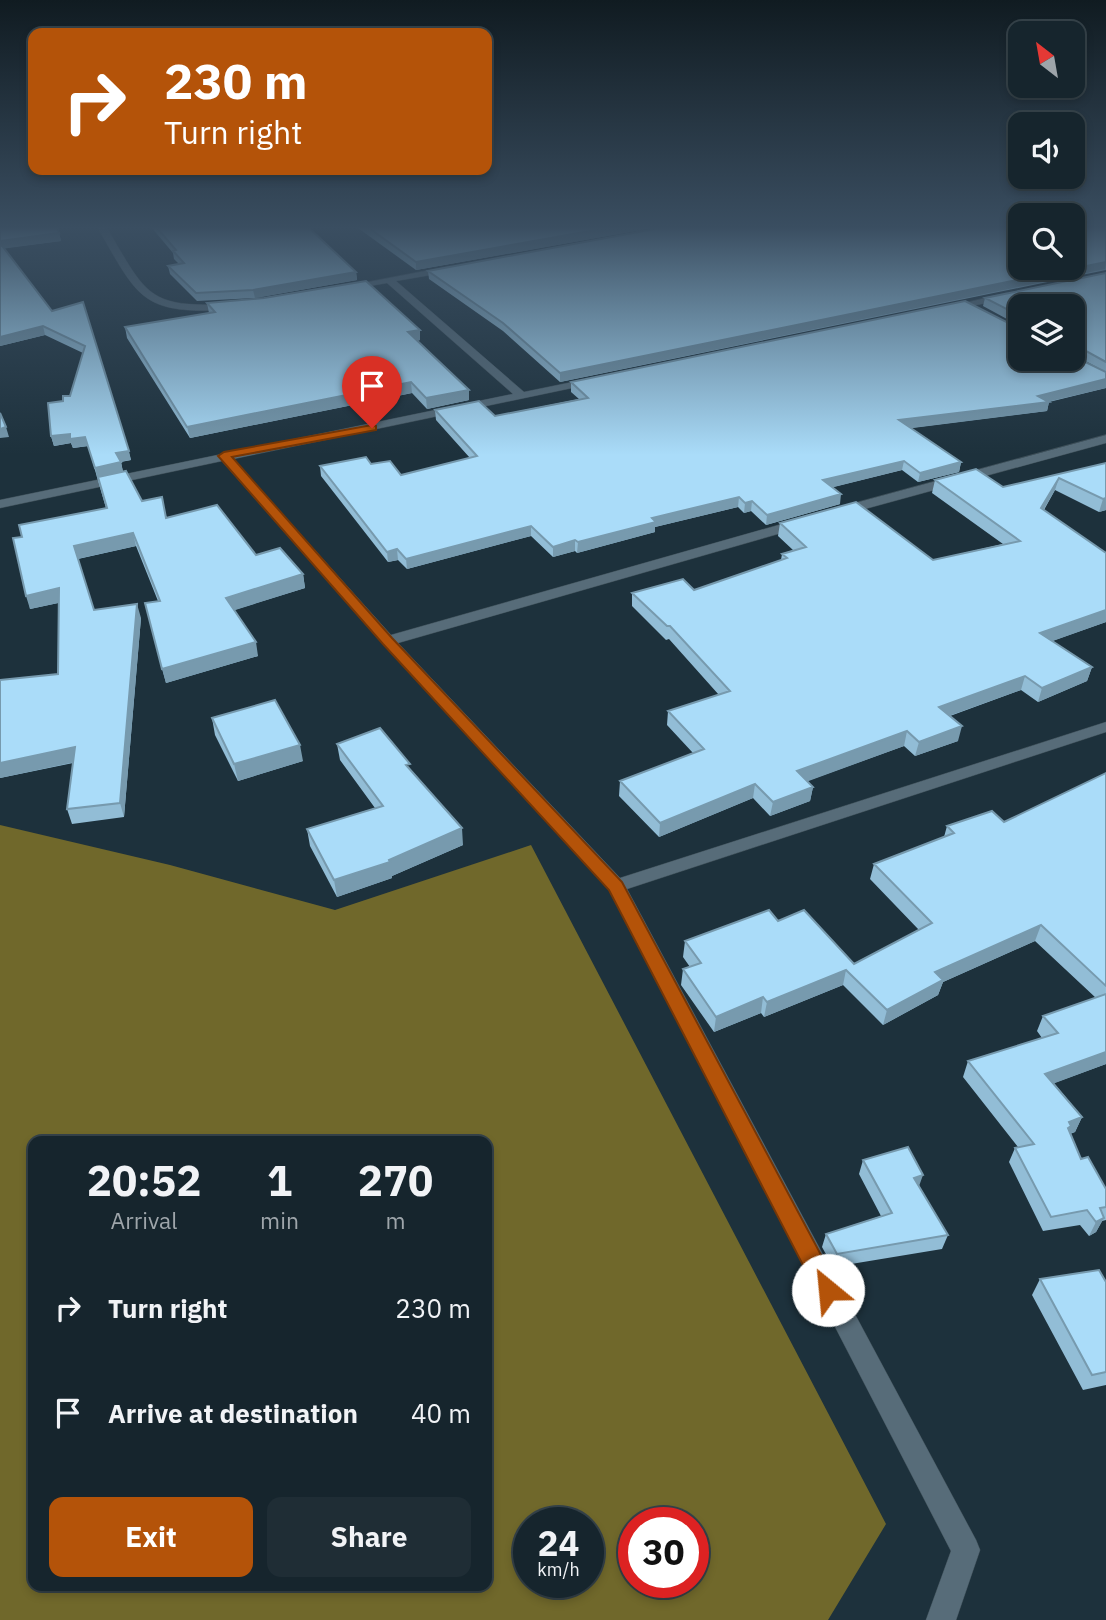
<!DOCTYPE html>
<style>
:root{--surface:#16252d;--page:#1f2d35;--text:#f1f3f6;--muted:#9ea5aa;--line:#354249;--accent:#b45309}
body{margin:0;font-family:"IBM Plex Sans",sans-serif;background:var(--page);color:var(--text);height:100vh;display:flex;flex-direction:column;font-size:26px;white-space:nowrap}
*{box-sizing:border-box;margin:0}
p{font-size:23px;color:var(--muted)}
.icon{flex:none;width:38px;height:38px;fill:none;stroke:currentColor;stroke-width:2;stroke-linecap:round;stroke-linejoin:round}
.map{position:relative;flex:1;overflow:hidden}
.details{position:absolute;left:28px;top:1136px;width:464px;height:455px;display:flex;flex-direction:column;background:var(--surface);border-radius:14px;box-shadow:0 4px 10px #0003,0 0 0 2px var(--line)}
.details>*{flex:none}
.top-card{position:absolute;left:28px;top:28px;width:464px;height:147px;border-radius:14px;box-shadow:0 4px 10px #0003,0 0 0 2px var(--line);background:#b45309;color:#fff;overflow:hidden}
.needle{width:46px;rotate:329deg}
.controls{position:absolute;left:1008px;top:21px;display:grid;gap:14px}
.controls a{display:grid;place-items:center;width:77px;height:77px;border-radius:14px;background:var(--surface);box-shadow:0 4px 10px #0003,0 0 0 2px var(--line);font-size:35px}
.speed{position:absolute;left:513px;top:1507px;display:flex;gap:14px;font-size:35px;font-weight:700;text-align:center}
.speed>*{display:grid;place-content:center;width:91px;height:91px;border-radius:50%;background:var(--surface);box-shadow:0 4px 10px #0003,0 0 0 2px var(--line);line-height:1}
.speed small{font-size:18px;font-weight:400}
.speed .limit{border:10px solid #d22;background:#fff;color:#111}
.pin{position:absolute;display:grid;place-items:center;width:60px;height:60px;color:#fff;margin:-72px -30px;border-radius:50% 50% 50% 0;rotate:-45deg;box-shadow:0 0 7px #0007}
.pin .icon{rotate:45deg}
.me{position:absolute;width:77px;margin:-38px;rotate:332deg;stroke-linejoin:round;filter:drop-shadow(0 0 5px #0008)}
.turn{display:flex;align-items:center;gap:24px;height:147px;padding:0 21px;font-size:32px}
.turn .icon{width:91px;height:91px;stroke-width:2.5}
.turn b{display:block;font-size:49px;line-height:60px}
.eta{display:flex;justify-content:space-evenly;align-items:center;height:119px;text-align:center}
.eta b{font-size:42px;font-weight:700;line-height:49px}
.action{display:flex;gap:14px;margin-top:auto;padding:14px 21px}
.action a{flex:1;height:80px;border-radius:14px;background:var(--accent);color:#fff;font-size:28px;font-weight:700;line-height:80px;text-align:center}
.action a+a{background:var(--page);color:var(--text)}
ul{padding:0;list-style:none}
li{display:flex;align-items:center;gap:21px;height:105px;padding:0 21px}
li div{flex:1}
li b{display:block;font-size:26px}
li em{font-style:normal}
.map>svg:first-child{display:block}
.forest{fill:#70682b;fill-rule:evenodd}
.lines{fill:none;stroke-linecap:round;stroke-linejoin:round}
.minor-casing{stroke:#3d4e57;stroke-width:1}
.minor{fill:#576c79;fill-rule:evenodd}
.wall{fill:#92bdd6}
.shaded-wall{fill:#779aae}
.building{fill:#aadcf9;stroke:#779aae;stroke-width:2}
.route{fill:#b45309;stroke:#753606;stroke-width:2}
</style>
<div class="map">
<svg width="1106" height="1620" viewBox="0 0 1106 1620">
<rect width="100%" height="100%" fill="#1d313c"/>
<!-- forest -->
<path class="forest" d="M0,825L170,865L335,910L531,845L886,1524L828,1620H0ZM33,1141H486V1586H33ZM588,1522V1582H528V1522ZM693,1522V1582H634V1522Z"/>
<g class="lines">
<!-- minor casing -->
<g class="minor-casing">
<path id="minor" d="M98,228H107C147,296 148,308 230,304L235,307L230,310C142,314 139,300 98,228Z
M451,266L454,267V271L396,281L524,392L592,378L598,381L596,383L233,459L391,635L796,520L801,519L808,523L806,526L398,643L620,878L1106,722V732L627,889L976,1540L980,1550L956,1620H926L951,1551L609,890L383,644L222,461L0,508V500L513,394L387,283L347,290L342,287Z
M1007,293L1012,296L1010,298L948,311L943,308Z
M1106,435V443L843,515H833L831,512L833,509Z"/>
</g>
<!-- minor -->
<use href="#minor" class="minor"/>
</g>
<!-- wall -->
<path class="wall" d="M0,228L59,233L61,241L4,248L52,311L83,302L131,460L121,462L123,472L142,501L166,518L303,574L305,588L234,610L258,656L166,683L145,603L158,601L136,546L78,559L94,610L141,618L124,817L72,824L67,809L73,763L0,778V680L58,674V603L30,609L22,537L106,508L88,446L73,448L71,443L54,446L51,436L63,401L70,396L83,353L45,335L0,346Z
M152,228H309L356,272L357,280L255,298L197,301L170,274L168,266L179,264L174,259L173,253Z
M358,228H652L416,270Z
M1106,228V270L560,382L503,331L429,279L428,271Z
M1106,273V372L1074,355L1020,306V326L983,306L985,298Z
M207,303L420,330V340L417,341L469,390V400L427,409L412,393L190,438L127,338L125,327L209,313Z
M1106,379V388L1049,402L1047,411L910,428L961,462L959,472L918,482L902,470L833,487L840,504L766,525L751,511L744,513L738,507L655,527V532L577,553L575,551L553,557L531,536L407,569L398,560L388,562L321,476L320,466L371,464L401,475L470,458L436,420L435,410L495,416L579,399L571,392V382Z
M1106,463V510L1099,512L1055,490L1044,510L1106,553V622L1052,641L1092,667L1087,681L1038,702L1021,690L950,716L958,741L915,756L904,746L807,781L813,787L810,801L770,816L753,798L659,837L619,796L620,781L693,753L667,725L668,711L719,695L669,639L666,640L632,606V593L694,590L781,560L782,554L793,550L778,536L780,523L933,560L1003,544L932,493L935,480L1003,487Z
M212,718L303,761L238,781L215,735Z
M337,744L410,770L463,845L392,876V878L337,897L310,846L307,829L375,808L340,760Z
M1106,773V1064L1054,1083L1082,1117L1075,1132L1070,1134L1081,1159L1106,1189V1220L1102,1221L1096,1232L1089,1236L1080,1225L1043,1231L1009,1162L1015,1148L1018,1147L963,1077L968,1061L1042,1038L1037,1031L1043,1016L1096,998L1035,941L943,982L938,995L883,1025L843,985L764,1017L761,1013L714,1032L681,985L683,969L690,967L683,957L685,941L778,921L854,964L919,930L870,879L874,864L944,837L947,826L1004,822Z
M863,1160L919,1187L948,1235L942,1249L833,1267L822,1247L826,1234L881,1216L859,1174Z
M1040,1279L1106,1282V1385L1083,1390L1032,1295Z"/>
<!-- shaded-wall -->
<path class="shaded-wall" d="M607,228H652L416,270V262Z
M59,233L61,241L1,249L0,246V241Z
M1106,262L1105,269L560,382V373Z
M356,272L357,280L255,298L253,290Z
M43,326L45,335L0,346V337Z
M420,330V340L409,343L408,332Z
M1073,346H1077L1074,355H1073Z
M1106,379V388L1047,402H1049L1047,411L897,430L899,420L1038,396Z
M411,382L412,393L190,438L187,427Z
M469,390V400L427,409L426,398Z
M6,427L9,437L0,438V429Z
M70,434L85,437L88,446L73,448L71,443L54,446L51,436Z
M129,451L131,460L118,462L116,453Z
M904,461L902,470L822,490L823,480Z
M121,462L123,472L97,477L95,468Z
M961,462L959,472L918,482L920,473Z
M1059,478L1055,490L1037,521L1041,508Z
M841,494L840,504L766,525L767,515Z
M739,497L738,507L655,527V532L577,553L578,542L652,518Z
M1106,498V510L1099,512L1103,499Z
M752,501L751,511L744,513L745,503Z
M531,526V536L407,569L406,559Z
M133,533L136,546L77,559L74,546Z
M575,540V551L553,557V547Z
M397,549L398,560L388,562L387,552Z
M303,574L305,588L229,612L226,598Z
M59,588L63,602L30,609L26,596Z
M137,604L141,618L124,817L120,803Z
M1106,610V622L1036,647L1040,633Z
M256,642L258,656L166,683L162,669Z
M1092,667L1087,681L1038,702L1042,688Z
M1025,676L1021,690L935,721L939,707Z
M962,726L958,741L915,756L919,742Z
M907,731L904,746L795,786L797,771Z
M300,745L303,761L238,781L234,764Z
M75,747L80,761L0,778V763Z
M755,784L753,798L659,837L660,823Z
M813,787L810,801L770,816L773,802Z
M462,828L463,845L392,876V878L337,897L334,880L389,860Z
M1041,925L1035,941L943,982L938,995L883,1025L887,1010L935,972Z
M846,970L843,985L764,1017L767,1002Z
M763,997L761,1013L714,1032L716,1017Z
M1106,1052V1064L1039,1089L1045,1074Z
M1082,1117L1075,1132L1068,1134L1069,1122Z
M923,1175L918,1189L914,1178Z
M1104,1218L1096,1232L1089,1236L1096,1222Z"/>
<!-- building -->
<path class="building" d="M0,228H57L59,233L0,241Z
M157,228H309L356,272L253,290L196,293L168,266L184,263L173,251L176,250Z
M369,228H607L416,262Z
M660,228H1020V268H1073V228H1106V262L560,373L503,323L428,271Z
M0,243L52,311L83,302L129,451L116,453L121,462L95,468L85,437L70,439V434L51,436L48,403L63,401V396H70L85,346L43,326L0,337Z
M1106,273V362L1077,346H1073V306H1020V316L985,298Z
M366,281L420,330L408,332L469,390L426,398L411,382L187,427L125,327L215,312L207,303L264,298Z
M965,301L1020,329V359H1073V356L1106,372V379L1038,396L1049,402L899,420L961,462L920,473L904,461L823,480L841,494L767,515L752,501L745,503L739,497L652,518L656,522L578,542L575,540L553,547L531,526L406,559L397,549L387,552L320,466L366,457L371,464L390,461L401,475L477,456L435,410L479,401L495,416L588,398L571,382Z
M0,413L6,427L0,429Z
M1106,463V498L1103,499L1059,478L1041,508L1106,553V610L1040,633L1092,667L1042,688L1025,676L939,707L962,726L919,742L907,731L797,771L813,787L773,802L755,784L660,823L620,781L704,749L668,711L730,691L670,626H667L632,593L683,579L694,590L787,558L782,554L806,547L780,523L856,502L933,560L1020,541L935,480L976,469L1003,487Z
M126,471L142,501L162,497L166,518L217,505L256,555L280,548L303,574L226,598L256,642L162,669L145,603L160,601L133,533L74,546L94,610L137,604L120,803L67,809L75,747L0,763V680L58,674L59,588L26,596L13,538L22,537L19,525L107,508L98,477Z
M275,700L300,745L234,764L212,718Z
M380,728L410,764L406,765L462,828L389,860L390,862L334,880L307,829L383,806L337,744Z
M1106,773V986L1041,925L935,972L943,980L887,1010L846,970L767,1002L763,997L716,1017L683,969L701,963L685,941L769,910L778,921L804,910L854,964L932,923L874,864L954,833L947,826L992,811L1004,822Z
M1106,994V1052L1045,1074L1082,1117L1069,1122L1071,1126L1068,1128L1081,1159L1088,1157L1106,1189V1207L1100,1208L1104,1218L1096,1222L1087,1210L1051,1217L1015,1148L1034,1144L968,1061L1058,1033L1043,1016Z
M908,1147L923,1175L914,1178L948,1235L837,1254L826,1234L892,1213L863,1160Z
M1099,1270L1106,1282V1372L1092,1375L1040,1279Z"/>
<!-- sky -->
<linearGradient id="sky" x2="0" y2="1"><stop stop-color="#101b21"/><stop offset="0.5" stop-color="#3a4e61"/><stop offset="1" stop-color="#3a4e61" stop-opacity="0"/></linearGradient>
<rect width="1106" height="455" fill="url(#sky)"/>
<!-- route -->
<path class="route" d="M372,425L376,426V430L232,457L392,638L622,882L836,1283L840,1290L836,1298L828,1301L820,1298L609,890L383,644L218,456L224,452Z"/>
</svg>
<div class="controls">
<a><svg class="needle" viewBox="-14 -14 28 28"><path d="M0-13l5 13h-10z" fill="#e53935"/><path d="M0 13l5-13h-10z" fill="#9ea5aa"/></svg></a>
<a><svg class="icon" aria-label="sound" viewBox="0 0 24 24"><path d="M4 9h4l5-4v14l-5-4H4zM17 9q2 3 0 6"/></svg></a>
<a><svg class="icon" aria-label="search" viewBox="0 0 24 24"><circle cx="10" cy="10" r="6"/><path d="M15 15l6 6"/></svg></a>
<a><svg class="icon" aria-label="layers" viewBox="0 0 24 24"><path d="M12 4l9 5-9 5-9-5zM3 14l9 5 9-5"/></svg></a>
</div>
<div class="speed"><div>24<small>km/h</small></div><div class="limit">30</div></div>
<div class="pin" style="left:372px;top:428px;background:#d93025"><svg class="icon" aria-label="arrive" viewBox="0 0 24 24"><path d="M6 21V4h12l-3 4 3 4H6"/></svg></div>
<svg class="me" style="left:828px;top:1290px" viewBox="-20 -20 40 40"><circle r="19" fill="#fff"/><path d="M0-13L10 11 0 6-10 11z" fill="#b45309"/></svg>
<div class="top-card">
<div class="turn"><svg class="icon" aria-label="right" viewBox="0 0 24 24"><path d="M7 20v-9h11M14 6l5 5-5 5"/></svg><div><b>230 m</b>Turn right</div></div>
</div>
<section class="details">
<div class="eta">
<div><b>20:52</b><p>Arrival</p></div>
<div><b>1</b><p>min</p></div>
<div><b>270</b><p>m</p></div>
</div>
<ul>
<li><svg class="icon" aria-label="right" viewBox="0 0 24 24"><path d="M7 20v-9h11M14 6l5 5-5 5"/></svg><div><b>Turn right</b></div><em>230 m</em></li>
<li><svg class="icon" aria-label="arrive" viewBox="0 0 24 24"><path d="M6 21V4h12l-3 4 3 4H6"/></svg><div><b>Arrive at destination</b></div><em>40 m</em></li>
</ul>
<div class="action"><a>Exit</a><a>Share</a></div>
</section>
</div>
